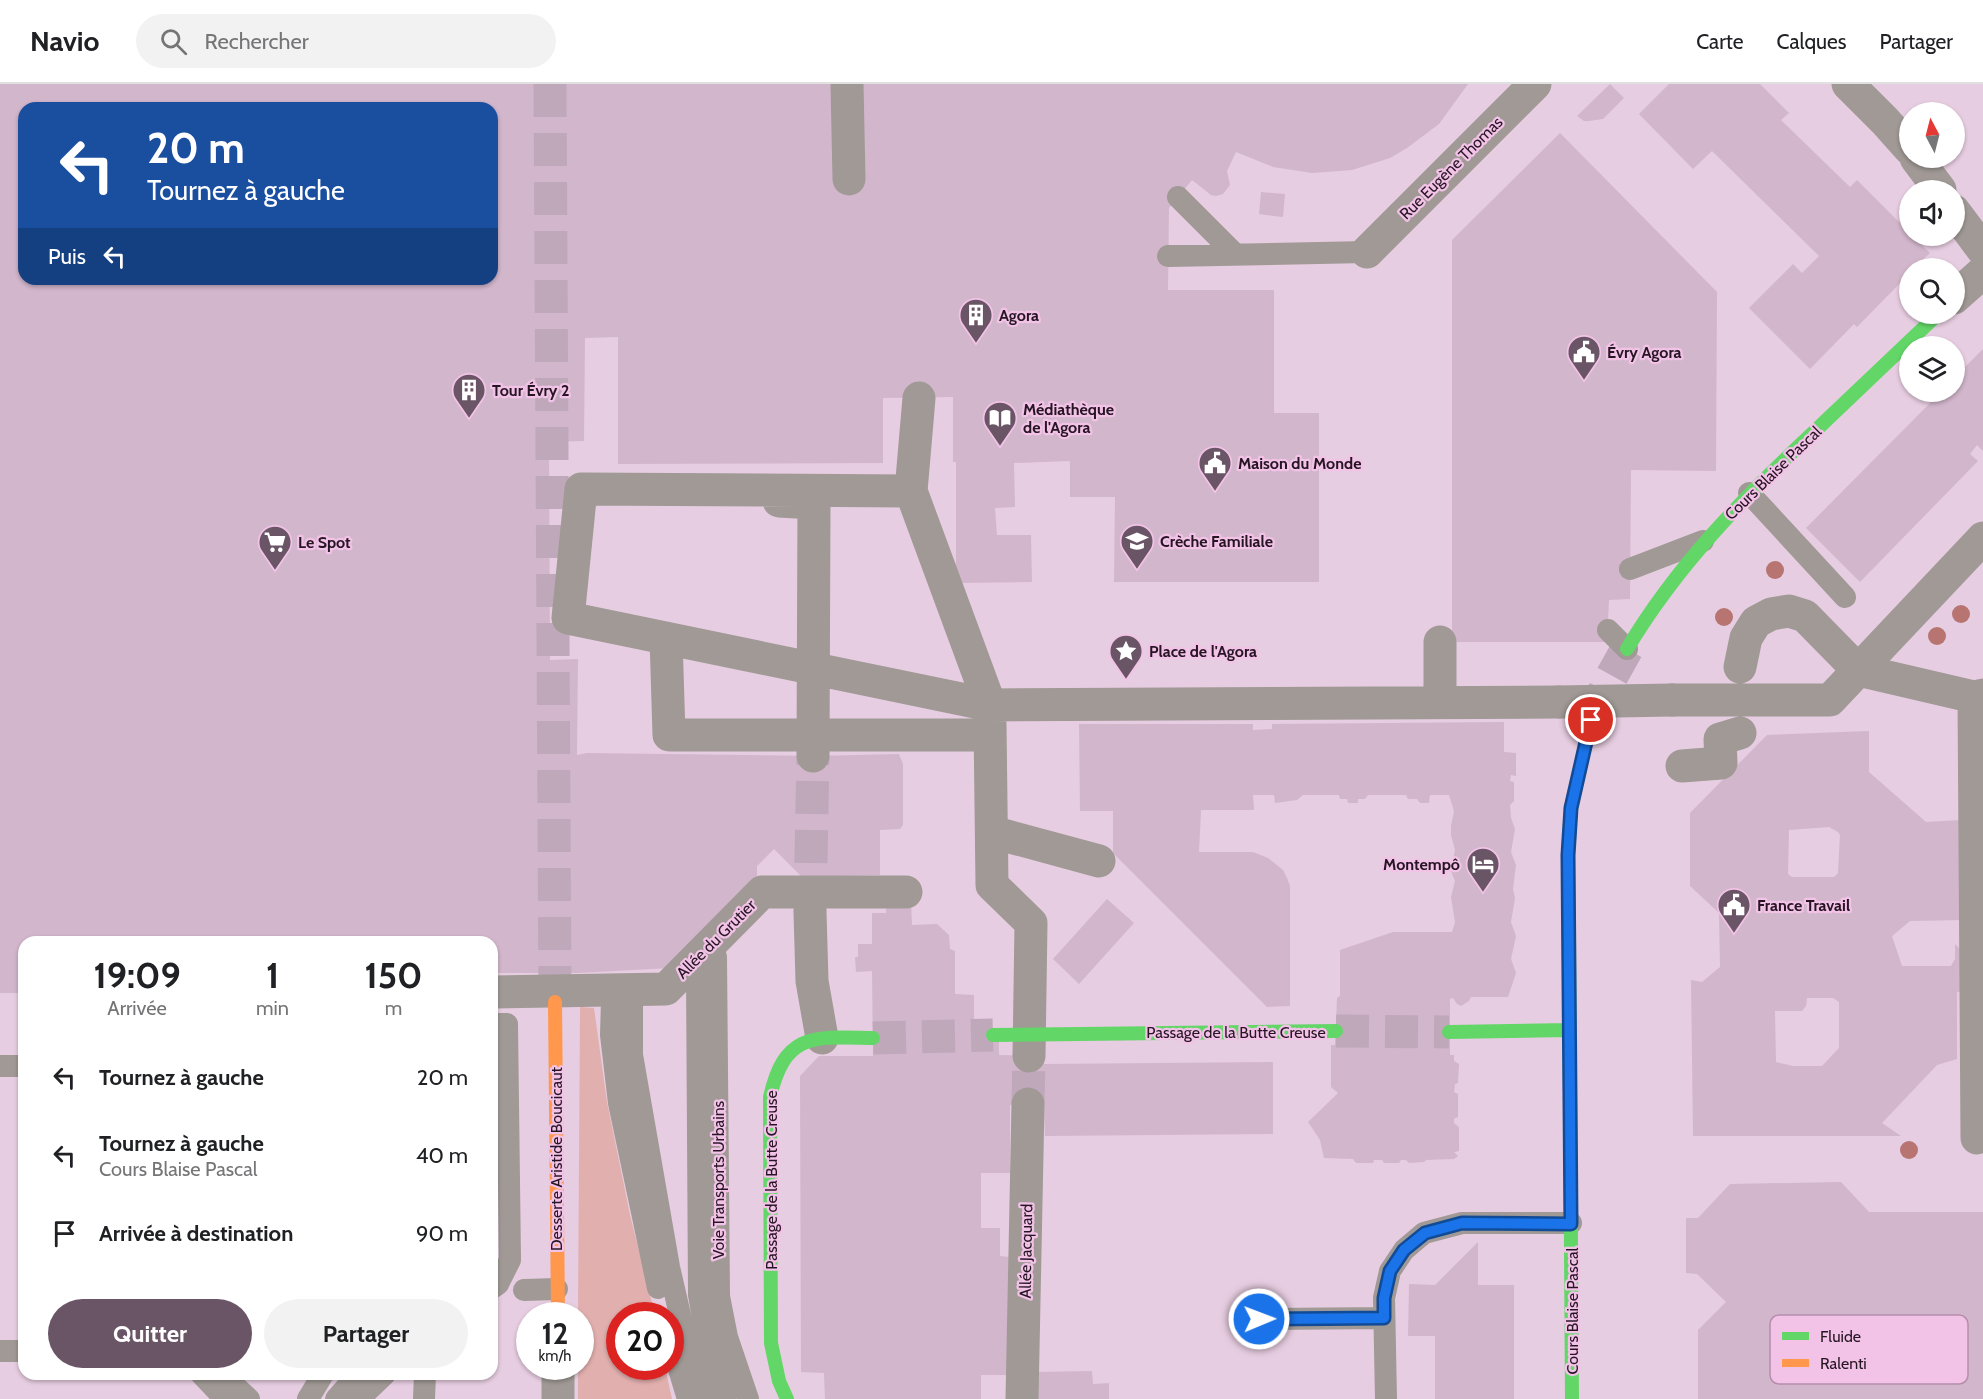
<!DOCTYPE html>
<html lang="fr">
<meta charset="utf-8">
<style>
:root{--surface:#fff;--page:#f2f2f2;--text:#202124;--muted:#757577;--line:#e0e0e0;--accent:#6a5566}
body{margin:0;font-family:Cabin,sans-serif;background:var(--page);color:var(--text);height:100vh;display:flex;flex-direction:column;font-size:22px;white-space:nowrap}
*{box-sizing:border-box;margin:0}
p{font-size:20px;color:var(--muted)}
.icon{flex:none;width:33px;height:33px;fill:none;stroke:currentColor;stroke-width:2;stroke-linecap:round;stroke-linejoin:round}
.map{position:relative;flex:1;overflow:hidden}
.drawer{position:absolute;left:18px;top:852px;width:480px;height:444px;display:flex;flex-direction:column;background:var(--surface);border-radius:18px;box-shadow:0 2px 4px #0004}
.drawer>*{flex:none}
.banner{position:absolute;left:18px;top:18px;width:480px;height:183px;border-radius:18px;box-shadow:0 2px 4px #0004;background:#1a4fa0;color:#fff;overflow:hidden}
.needle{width:39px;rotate:353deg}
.controls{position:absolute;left:1899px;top:18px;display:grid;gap:12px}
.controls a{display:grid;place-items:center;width:66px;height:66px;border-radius:50%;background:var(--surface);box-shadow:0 2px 4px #0004;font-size:30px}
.speed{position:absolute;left:516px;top:1218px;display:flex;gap:12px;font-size:30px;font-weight:700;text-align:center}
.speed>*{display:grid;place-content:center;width:78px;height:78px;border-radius:50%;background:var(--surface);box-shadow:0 2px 4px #0004;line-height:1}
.speed small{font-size:15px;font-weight:400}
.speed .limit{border:9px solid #d22;background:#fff;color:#111}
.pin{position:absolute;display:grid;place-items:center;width:51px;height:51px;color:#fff;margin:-26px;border:3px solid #fff;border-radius:50%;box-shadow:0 2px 6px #0007}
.me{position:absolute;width:66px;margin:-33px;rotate:89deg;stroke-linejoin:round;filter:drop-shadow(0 0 4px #0008)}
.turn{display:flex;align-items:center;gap:21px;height:126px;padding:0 30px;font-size:27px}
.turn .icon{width:78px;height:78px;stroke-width:2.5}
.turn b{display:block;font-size:42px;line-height:51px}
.then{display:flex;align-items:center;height:57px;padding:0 30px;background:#0003;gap:12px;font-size:22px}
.eta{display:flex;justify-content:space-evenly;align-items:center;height:102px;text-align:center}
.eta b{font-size:36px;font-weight:800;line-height:42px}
.cta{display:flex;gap:12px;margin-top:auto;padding:12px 30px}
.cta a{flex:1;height:69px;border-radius:36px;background:var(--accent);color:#fff;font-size:24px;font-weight:800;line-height:69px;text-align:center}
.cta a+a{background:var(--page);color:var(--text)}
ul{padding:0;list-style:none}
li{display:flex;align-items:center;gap:18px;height:78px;padding:0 30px}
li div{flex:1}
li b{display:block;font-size:22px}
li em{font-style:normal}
header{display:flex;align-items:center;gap:36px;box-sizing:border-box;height:84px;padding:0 30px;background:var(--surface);border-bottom:2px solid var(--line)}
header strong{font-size:28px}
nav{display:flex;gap:33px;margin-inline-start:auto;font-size:21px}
.search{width:420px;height:54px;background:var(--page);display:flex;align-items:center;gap:15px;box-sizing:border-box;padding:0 21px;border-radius:33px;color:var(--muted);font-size:22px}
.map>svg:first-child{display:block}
.green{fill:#e1afae}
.building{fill:#d2b6cc;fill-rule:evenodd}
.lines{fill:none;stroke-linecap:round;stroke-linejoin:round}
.street-tunnel{stroke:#c0a8bb;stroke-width:33;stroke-dasharray:33 16;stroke-linecap:butt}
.secondary-tunnel{stroke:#c0a8bb;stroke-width:33;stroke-dasharray:33 16;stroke-linecap:butt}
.lane{stroke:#a09995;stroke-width:22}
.street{stroke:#a09995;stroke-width:33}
.fast{stroke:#63d668;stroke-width:14}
.slow{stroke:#ff974d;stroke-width:14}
.street-bridge{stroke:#a09995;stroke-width:33}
.tree{fill:#b77471}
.route-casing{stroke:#114b97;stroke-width:15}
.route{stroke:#1a73e8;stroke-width:10}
.labels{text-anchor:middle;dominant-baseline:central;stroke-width:4.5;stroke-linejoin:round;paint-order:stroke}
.street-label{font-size:16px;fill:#261523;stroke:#f2c2e7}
.poi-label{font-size:16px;font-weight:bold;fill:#261523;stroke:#f2c2e7;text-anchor:start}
.key{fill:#f2c2e7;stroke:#b58eac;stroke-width:1.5}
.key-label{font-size:16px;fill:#261523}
</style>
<header>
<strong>Navio</strong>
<div class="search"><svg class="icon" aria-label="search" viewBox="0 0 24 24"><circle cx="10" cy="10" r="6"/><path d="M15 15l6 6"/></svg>Rechercher</div>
<nav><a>Carte</a><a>Calques</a><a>Partager</a></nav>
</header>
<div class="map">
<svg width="1983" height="1315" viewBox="0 0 1983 1315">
<rect width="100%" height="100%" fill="#e7cde1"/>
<!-- green -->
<path class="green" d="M580,923L594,924L607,1018L630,1131L655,1231L620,1232V1282L665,1283L672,1315H578V1283L580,1282V1232L578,1231Z"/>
<!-- building -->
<path class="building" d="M0,0H1468L1439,40L1407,64L1390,74L1352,86L1312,89L1273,83L1236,68L1227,87L1230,101L1223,110L1216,112L1211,111L1192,96L1169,124L1168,206H1274V329H1319V498H1114L1115,413H1070V377L1014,379L1015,423L995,424L997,451H1031L1032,498L956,499V378H953V313L883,314V379L618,380V253L585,254L584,357L549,358L550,576L578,575L577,671L587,669L813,672L899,670L903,680V741L900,745L880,746V791L802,793L774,765L757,782V799L670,884L578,889H492V858H24V909H0ZM24,24H492V195H24Z
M1610,0L1624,14L1603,35L1589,37H1584L1577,32Z
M1669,0H1760L1789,29L1781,36L1850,103L1857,96L1910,149V152H1912L1930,169L1914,184H1910V189L1857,243L1854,240L1810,285L1749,224L1793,180L1802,189L1819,172L1712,67L1693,85L1639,30Z
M1560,49L1717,208L1716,387L1631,386L1630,515L1609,516L1607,558H1452V156Z
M1261,108L1285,110L1283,133L1259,130Z
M1983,265V367L1977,361L1970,370L1978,377L1860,498L1806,444L1941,308H1954V294Z
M1504,638V668L1516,669V692L1511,691L1510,697L1514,698V717L1510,721L1511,734L1515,745L1511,768L1516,781L1513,805L1515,814L1511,838L1516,852L1511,875L1516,889L1508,913H1471L1469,917L1461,922L1457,920L1453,914L1450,915V971H1454V977L1459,980L1458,999L1455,1000L1454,1008L1458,1010V1033L1454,1035V1039L1459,1043V1067L1454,1068L1458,1072L1454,1075L1426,1076L1424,1078L1409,1079L1406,1076H1401L1399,1079H1384L1382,1076H1374L1373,1079H1356L1353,1075L1324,1074L1320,1056L1308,1038L1338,1009L1331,1003V961H1335L1337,914L1340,912V866L1393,848H1452L1455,838L1451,813L1455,797L1451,787L1455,766L1451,751V742L1454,727L1449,711H1430L1429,719H1420L1417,715H1408L1406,711H1368L1365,715H1358V719H1348L1347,715H1340L1339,711H1303L1297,716L1275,719L1274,711H1253L1254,726H1201L1199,768H1253L1268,774L1283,786L1287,794L1290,802V922L1267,923L1113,769V727H1080L1079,640H1253V646L1272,645V640Z
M1869,647V688L1926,738L1961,736L1964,836L1910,837L1892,852L1902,882H1951L1955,875V860L1972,877V907L1957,908V975L1937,981L1882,1039L1901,1052H1693L1691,896L1702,898L1720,883L1719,829L1690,802V729L1767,651ZM1829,743L1838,748L1840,751L1838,789L1834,793H1792L1788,790L1789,746ZM1807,914H1833L1839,918V964L1822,982H1793L1776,978L1775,927H1802L1806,922Z
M1107,815L1134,839L1079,900L1053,875Z
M886,818H911L912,841L937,840L949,851L950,865L955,867V910L974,911V944L993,946L999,957V971L1043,972L1044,980L1273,978V1050L1045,1052L1044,1019L1010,1021V1089H981V1144H1000V1172L1009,1173L1010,1291H981V1315H825L824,1289L801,1288L800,992L819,972H873L872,887L856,888L855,873H858V860H872V829H886Z
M1841,1098L1869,1128H1983V1315H1698V1246L1726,1218L1697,1190L1686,1189V1134H1698L1730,1100Z
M1478,1158V1201H1514V1315H1435V1252H1408L1409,1200L1435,1201Z
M1092,1287L1093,1300L1109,1299V1315H1036V1288Z"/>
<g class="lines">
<!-- street-tunnel -->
<path class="street-tunnel" d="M810,828L813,672
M1028,1020L1029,972"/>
<!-- secondary-tunnel -->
<path class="secondary-tunnel" d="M550,0L555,918
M1591,636L1608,599L1627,565
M1336,947L1449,948
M873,954L993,951"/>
<!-- lane -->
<path class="lane" d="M1178,113L1235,170
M1168,172L1367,168
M1749,409L1845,513
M1630,485L1703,457
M1608,546L1627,565
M716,873L719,1212L727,1253L748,1315
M697,890L699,1211L707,1256L725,1315
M612,916L611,951L619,1019L658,1204
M632,918V971L669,1183L683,1244L704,1315
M0,982H24
M492,1204L498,1200L510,1176L507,940H497
M524,1206L557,1205
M1259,1235L1384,1234
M0,1267H24
M675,1272L688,1315
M201,1290L225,1315
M222,1290L249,1315
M308,1315L323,1290
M336,1315L358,1290
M359,1315L385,1290
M424,1315L425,1290
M1386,1315L1384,1214L1390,1187L1404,1166L1424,1149L1462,1139H1571"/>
<!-- street -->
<path class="street" d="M847,0L849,95
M1848,0L1885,37L1910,65
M1916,74L1940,106
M1954,127L1983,166
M1367,168L1535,0
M1954,214L1983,188
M919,314L911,407L581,405L568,534L990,621
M911,407L990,621
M779,417L814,419L813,672
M666,554L669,651H990
M1440,558V618
M1740,583L1746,554L1756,538L1771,530L1789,527L1805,532L1858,586L1974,613L1983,611
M1974,613L1977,1054
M1672,616H1830L1983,454
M990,629V621L1559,618
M990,640L992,801L1031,839L1029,972
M1682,682L1721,679L1720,655L1740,649
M992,748L1099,777
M810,828L812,897L822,954
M492,908L666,905L762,808H906
M558,1282V1315
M1022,1315L1028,1020"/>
<!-- fast -->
<path class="fast" d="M1627,565C1677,481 1744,413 1815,347C1856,308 1897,269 1938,230
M1569,855L1572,1315
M1449,948L1569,946
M993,951L1336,947
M787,1315L779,1297L771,1259L770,1013C785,947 815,953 873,954"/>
<!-- slow -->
<path class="slow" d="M1569,855L1568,771L1571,724L1591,636
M555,918L558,1232"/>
<!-- street-bridge -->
<path class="street-bridge" d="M1559,618L1672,616"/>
</g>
<!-- trees -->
<g class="tree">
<circle cx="1775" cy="486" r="9"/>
<circle cx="1961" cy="530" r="9"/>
<circle cx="1724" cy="533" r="9"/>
<circle cx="1937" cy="552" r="9"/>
<circle cx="1909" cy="1066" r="9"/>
</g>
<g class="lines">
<!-- route casing -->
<g class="route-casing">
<path id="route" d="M1259,1235L1384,1234V1214L1390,1187L1404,1166L1425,1149L1462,1139L1571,1140L1568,771L1571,724L1591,636"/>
</g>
<!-- route -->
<use href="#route" class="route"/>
</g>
<!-- icons -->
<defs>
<g id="building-pin" transform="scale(1.725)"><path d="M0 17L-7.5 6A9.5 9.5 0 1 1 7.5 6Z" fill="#6a5566" stroke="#f2c2e7"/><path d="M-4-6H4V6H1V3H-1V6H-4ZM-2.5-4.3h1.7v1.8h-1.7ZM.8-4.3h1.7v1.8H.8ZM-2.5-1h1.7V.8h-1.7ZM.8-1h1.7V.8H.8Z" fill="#fff"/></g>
<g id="civic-pin" transform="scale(1.725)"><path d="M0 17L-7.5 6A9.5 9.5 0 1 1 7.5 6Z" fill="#6a5566" stroke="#f2c2e7"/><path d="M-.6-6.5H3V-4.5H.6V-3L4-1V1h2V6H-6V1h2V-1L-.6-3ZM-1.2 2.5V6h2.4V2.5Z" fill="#fff"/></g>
<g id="library-pin" transform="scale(1.725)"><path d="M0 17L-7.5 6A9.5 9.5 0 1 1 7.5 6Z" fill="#6a5566" stroke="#f2c2e7"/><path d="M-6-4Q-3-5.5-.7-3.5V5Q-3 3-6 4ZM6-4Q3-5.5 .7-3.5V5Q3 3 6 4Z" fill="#fff"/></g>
<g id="school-pin" transform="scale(1.725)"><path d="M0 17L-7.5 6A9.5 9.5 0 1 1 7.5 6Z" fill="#6a5566" stroke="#f2c2e7"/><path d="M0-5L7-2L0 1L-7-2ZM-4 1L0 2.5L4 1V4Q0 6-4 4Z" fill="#fff"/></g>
<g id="supermarket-pin" transform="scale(1.725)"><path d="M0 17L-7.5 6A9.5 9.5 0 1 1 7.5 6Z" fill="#6a5566" stroke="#f2c2e7"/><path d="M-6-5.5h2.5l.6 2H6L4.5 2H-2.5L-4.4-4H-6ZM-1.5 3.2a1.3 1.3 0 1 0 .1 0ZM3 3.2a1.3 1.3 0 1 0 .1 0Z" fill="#fff"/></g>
<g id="sight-pin" transform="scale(1.725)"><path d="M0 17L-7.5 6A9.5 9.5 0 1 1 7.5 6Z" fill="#6a5566" stroke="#f2c2e7"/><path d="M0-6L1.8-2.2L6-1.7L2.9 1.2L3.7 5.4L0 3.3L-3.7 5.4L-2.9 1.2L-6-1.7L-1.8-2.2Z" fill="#fff"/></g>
<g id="hotel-pin" transform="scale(1.725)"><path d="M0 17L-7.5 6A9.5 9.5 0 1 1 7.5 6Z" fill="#6a5566" stroke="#f2c2e7"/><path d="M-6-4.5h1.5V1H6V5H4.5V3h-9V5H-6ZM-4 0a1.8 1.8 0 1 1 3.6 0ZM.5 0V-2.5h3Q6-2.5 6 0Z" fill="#fff"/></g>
</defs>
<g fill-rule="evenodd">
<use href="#building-pin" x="976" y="231"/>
<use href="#civic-pin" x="1584" y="268"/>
<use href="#building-pin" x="469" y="306"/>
<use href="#library-pin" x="1000" y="334"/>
<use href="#civic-pin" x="1215" y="379"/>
<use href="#school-pin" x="1137" y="457"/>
<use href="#supermarket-pin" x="275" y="458"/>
<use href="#sight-pin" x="1126" y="567"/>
<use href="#hotel-pin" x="1483" y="780"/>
<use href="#civic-pin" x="1734" y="821"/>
</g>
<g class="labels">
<!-- street labels -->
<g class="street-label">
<text transform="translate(1451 84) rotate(-45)">Rue Eugène Thomas</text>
<text transform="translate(1773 389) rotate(-44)">Cours Blaise Pascal</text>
<text transform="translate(716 855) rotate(-45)">Allée du Grutier</text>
<text x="1236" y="948">Passage de la Butte Creuse</text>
<text transform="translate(556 1075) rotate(-90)">Desserte Aristide Boucicaut</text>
<text transform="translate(718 1096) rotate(-90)">Voie Transports Urbains</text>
<text transform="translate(771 1096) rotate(-90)">Passage de la Butte Creuse</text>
<text transform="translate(1026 1167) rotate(-89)">Allée Jacquard</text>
<text transform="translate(1572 1227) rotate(-90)">Cours Blaise Pascal</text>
</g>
<!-- poi labels -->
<g class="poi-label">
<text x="999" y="231">Agora</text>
<text x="1607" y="268">Évry Agora</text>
<text x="492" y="306">Tour Évry 2</text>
<text x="1023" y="325">Médiathèque<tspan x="1023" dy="18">de l'Agora</tspan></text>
<text x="1238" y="379">Maison du Monde</text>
<text x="1160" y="457">Crèche Familiale</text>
<text x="298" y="458">Le Spot</text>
<text x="1149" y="567">Place de l'Agora</text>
<text x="1460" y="780" text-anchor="end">Montempô</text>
<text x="1757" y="821">France Travail</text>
</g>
</g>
<!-- legend -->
<rect x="1770" y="1231" width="198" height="69" rx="9" class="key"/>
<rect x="1782" y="1248" width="27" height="8" fill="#63d668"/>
<rect x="1782" y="1275" width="27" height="8" fill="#ff974d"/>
<g class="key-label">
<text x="1820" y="1258">Fluide</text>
<text x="1820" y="1285">Ralenti</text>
</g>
</svg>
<div class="controls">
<a><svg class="needle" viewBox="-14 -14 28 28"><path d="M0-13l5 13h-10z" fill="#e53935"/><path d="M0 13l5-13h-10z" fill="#757577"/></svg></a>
<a><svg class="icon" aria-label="sound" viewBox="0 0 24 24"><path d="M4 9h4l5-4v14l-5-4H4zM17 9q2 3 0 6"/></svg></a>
<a><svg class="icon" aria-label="search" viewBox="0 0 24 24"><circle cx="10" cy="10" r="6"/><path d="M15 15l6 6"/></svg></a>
<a><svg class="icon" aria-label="layers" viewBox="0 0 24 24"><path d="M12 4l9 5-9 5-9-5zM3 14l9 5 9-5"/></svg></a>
</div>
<div class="speed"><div>12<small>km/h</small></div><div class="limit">20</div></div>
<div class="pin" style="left:1591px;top:636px;background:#d93025"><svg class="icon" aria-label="arrive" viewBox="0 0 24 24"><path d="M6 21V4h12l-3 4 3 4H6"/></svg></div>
<svg class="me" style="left:1259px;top:1235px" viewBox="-20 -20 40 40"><circle r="17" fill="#1a73e8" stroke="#fff" stroke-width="3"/><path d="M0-11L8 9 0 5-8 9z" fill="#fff"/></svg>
<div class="banner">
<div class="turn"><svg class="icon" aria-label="left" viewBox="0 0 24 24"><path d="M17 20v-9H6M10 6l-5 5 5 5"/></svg><div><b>20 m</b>Tournez à gauche</div></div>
<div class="then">Puis<svg class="icon" aria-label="left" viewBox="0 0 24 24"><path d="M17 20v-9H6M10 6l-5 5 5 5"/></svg></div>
</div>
<section class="drawer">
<div class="eta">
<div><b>19:09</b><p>Arrivée</p></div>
<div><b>1</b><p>min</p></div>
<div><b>150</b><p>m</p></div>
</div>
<ul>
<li><svg class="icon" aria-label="left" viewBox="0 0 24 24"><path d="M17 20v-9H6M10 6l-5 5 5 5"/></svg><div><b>Tournez à gauche</b></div><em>20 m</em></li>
<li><svg class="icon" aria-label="left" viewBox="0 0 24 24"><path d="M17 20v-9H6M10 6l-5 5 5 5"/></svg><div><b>Tournez à gauche</b><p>Cours Blaise Pascal</p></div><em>40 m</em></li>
<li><svg class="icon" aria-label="arrive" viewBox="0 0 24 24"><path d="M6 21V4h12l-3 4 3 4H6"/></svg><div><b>Arrivée à destination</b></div><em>90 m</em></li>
</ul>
<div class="cta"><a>Quitter</a><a>Partager</a></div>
</section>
</div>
